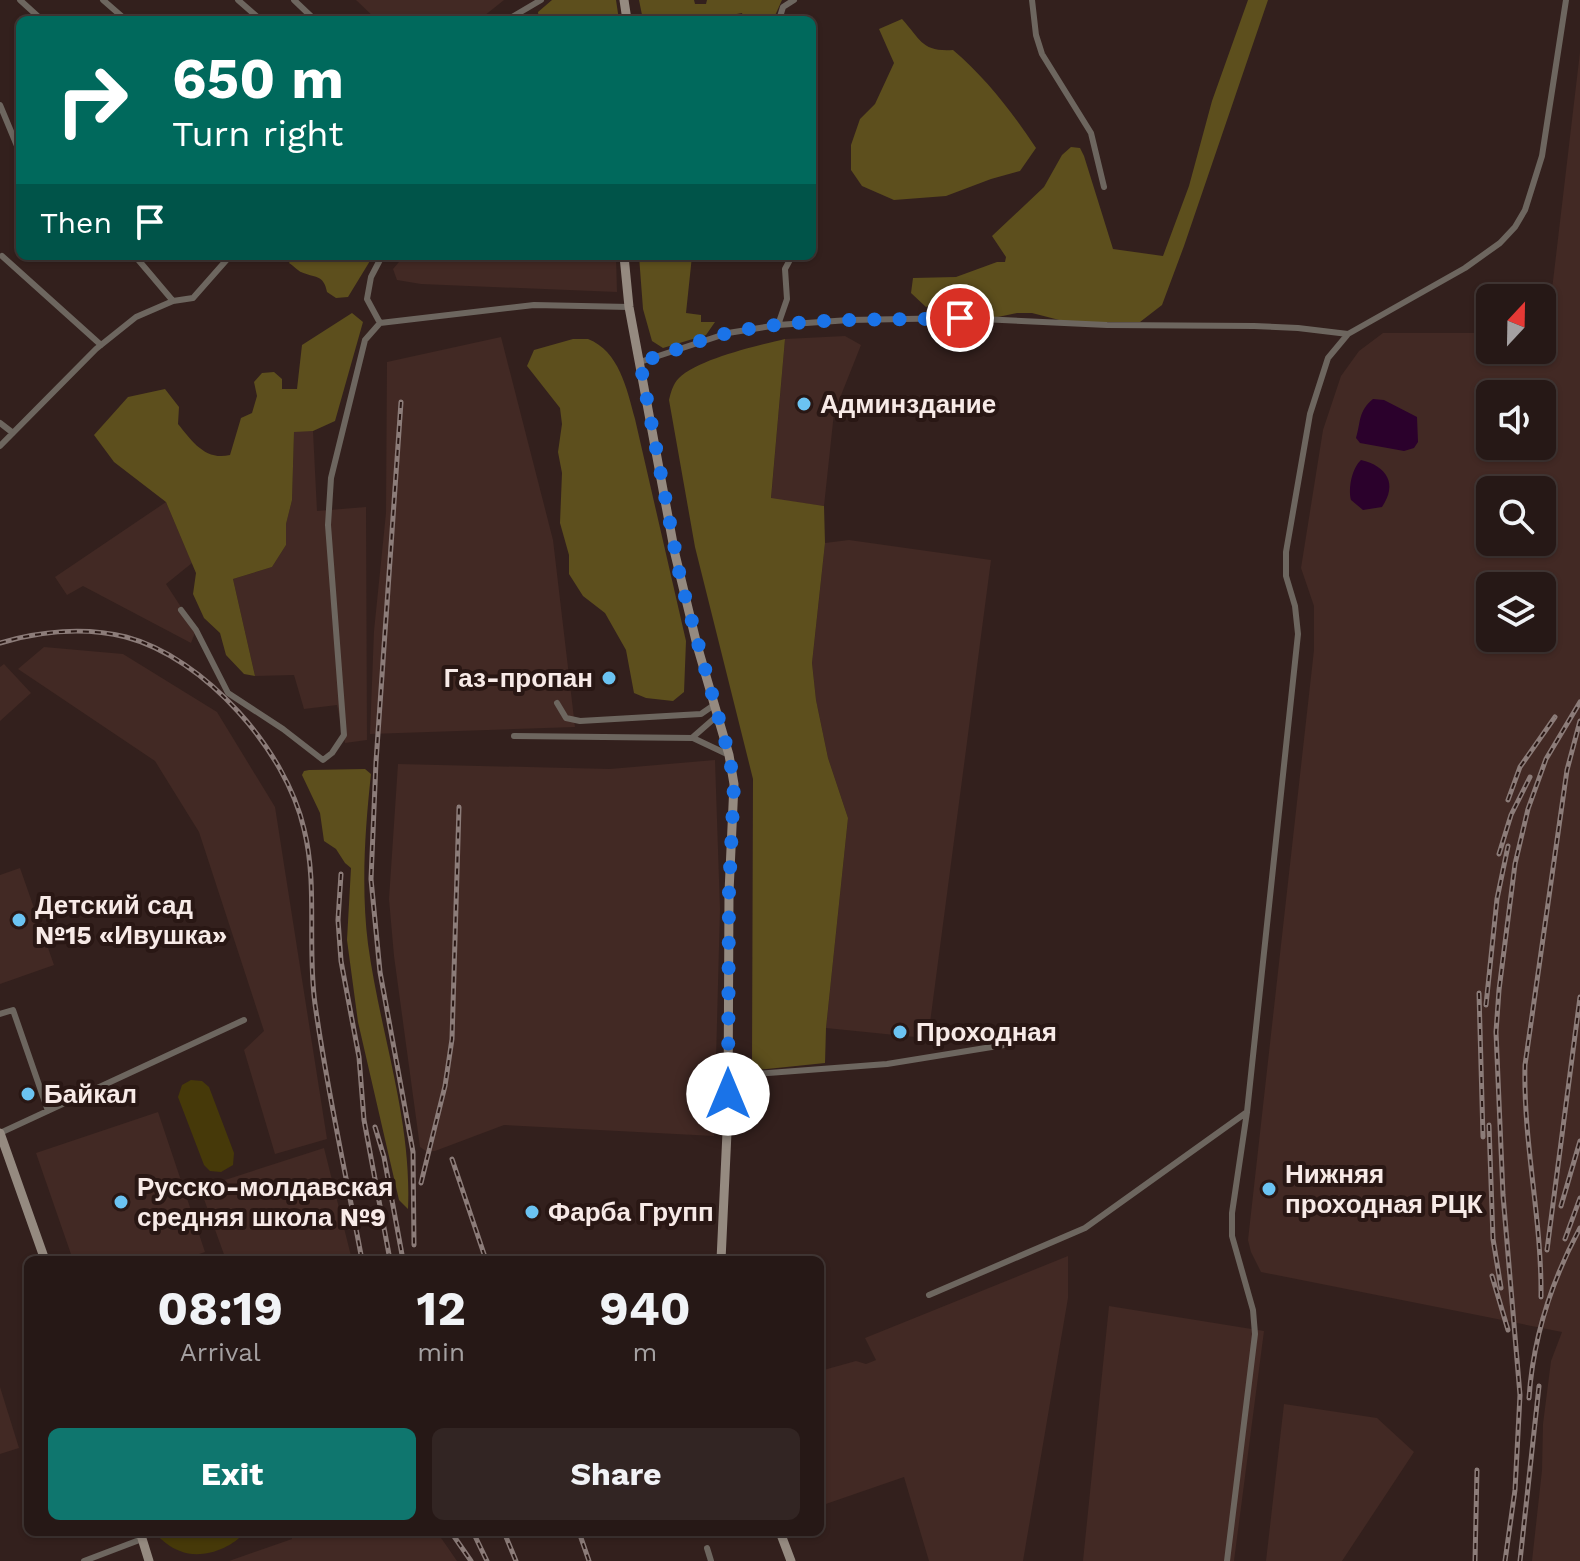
<!DOCTYPE html>
<meta charset="utf-8">
<style>
:root{--surface:#261816;--page:#322523;--text:#f1f3f6;--muted:#a4a0a1;--line:#423735;--accent:#0f766e}
body{margin:0;font-family:"Work Sans",sans-serif;background:var(--page);color:var(--text);height:100vh;display:flex;flex-direction:column;font-size:30px;white-space:nowrap}
*{box-sizing:border-box;margin:0}
p{font-size:26px;color:var(--muted)}
.icon{flex:none;width:44px;height:44px;fill:none;stroke:currentColor;stroke-width:2;stroke-linecap:round;stroke-linejoin:round}
.map{position:relative;flex:1;overflow:hidden}
.drawer{position:absolute;left:24px;top:1256px;width:800px;height:280px;display:flex;flex-direction:column;background:var(--surface);border-radius:12px;box-shadow:0 2px 6px #0004,0 0 0 2px var(--line)}
.drawer>*{flex:none}
.banner{position:absolute;left:16px;top:16px;width:800px;height:244px;border-radius:12px;box-shadow:0 2px 6px #0004,0 0 0 2px var(--line);background:#00695c;color:#fff;overflow:hidden}
.needle{width:52px;rotate:22deg}
.controls{position:absolute;left:1476px;top:284px;display:grid;gap:16px}
.controls a{display:grid;place-items:center;width:80px;height:80px;border-radius:12px;background:var(--surface);box-shadow:0 2px 6px #0004,0 0 0 2px var(--line);font-size:40px}
.pin{position:absolute;display:grid;place-items:center;width:68px;height:68px;color:#fff;margin:-34px;border:4px solid #fff;border-radius:50%;box-shadow:0 2px 8px #0007}
.me{position:absolute;width:88px;margin:-44px;rotate:0deg;stroke-linejoin:round;filter:drop-shadow(0 0 6px #0008)}
.turn{display:flex;align-items:center;gap:28px;height:168px;padding:0 24px;font-size:36px}
.turn .icon{width:104px;height:104px;stroke-width:2.5}
.turn b{display:block;font-size:56px;line-height:68px}
.then{display:flex;align-items:center;height:76px;padding:0 24px;background:#0003;gap:16px;font-size:30px}
.eta{display:flex;justify-content:space-evenly;align-items:center;height:136px;text-align:center}
.eta b{font-size:48px;font-weight:700;line-height:56px}
.button{display:flex;gap:16px;margin-top:auto;padding:16px 24px}
.button a{flex:1;height:92px;border-radius:12px;background:var(--accent);color:#fff;font-size:32px;font-weight:700;line-height:92px;text-align:center}
.button a+a{background:var(--page);color:var(--text)}
.map>svg:first-child{display:block}
.built{fill:#422924;fill-rule:evenodd}
.green{fill:#463909}
.forest{fill:#5d4f1d}
.water{fill:#2b012c}
.lines{fill:none;stroke-linecap:round;stroke-linejoin:round}
.street{stroke:#6d665f;stroke-width:6}
.secondary{stroke:#958a80;stroke-width:9}
.rail-casing{stroke:#8c7c79;stroke-width:5}
.rail{stroke:#291714;stroke-width:2;stroke-dasharray:6;stroke-linecap:butt}
.route{stroke:#1a73e8;stroke-width:14;stroke-dasharray:0 25.2}
.poi-dot{fill:#6bc3f2;stroke:#291714;stroke-width:3}
.labels{text-anchor:middle;dominant-baseline:central;stroke-width:8;stroke-linejoin:round;paint-order:stroke}
.poi-label{font-size:26px;font-weight:bold;fill:#f7eae7;stroke:#291714;text-anchor:start}
</style>
<div class="map">
<svg width="1580" height="1561" viewBox="0 0 1580 1561">
<rect width="100%" height="100%" fill="#33201d"/>
<!-- built -->
<path class="built" d="M356,0H504L479,20H377Z
M1580,52V1561H1532L1542,1470L1543,1424L1551,1361L1562,1332L1261,1272L1251,1252L1248,1240L1314,650V606L1301,568L1323,430L1341,376L1359,351L1383,333H1490V350H1542V333L1547,332ZM1490,394H1542V446H1490ZM1490,490H1542V542H1490ZM1490,586H1542V638H1490Z
M404,256H616L617,292L421,284L397,280L393,269Z
M845,336L861,345L834,413L824,506L771,499L785,339Z
M501,337L553,540L575,727L370,734L374,631L386,513L387,362Z
M294,431H313L317,511L366,507L367,740L345,743L337,705L304,709L294,675L255,676L233,579L272,567L286,545V524L292,500Z
M166,502L192,563L166,584L196,630L191,643L83,586L67,595L55,577Z
M849,540L991,560L928,1038L904,1036L903,1038L895,1037V1035L826,1028L848,818L828,758L816,700L812,663L825,543Z
M44,647L123,654L217,712L275,807L327,1139L275,1154L244,1050L264,1031L199,832L155,761L18,669Z
M4,664L31,693L0,721V667Z
M715,760L720,909L714,1136L504,1125L435,1151H426L420,1147L394,956L389,899L398,764L610,769Z
M20,868L54,965L0,984V875Z
M158,1112L205,1252L182,1260H73L36,1153Z
M324,1148L352,1260H226L200,1188Z
M1068,1256V1298L1023,1561H929L904,1477L820,1506V1371L856,1361L866,1364L876,1360L865,1338Z
M1109,1306L1264,1331L1234,1561H1083Z
M0,1387L19,1448L0,1454Z
M1284,1404L1377,1418L1414,1452L1342,1561H1266Z
M290,1532H437L457,1561H229L292,1539Z"/>
<!-- green -->
<path class="green" d="M191,1080L202,1081L209,1087L234,1153L233,1165L221,1172L210,1171L204,1165L178,1097L182,1085Z
M153,1532H245C231,1549 201,1560 180,1551C170,1548 161,1539 153,1532Z"/>
<!-- forest -->
<path class="forest" d="M552,0H616L619,20H539L538,12Z
M639,0H694L695,4H706L707,0H782L773,20H744L742,13L721,17V20H643Z
M1248,0H1268L1184,246L1162,305L1140,322H1067L1032,313H1017L993,318L945,302L926,307L911,293L913,278L956,277L997,262H1005L1006,257L992,236L1044,187L1062,155L1071,147L1080,148L1084,156L1113,249L1163,256L1189,186L1212,101Z
M902,19C921,40 922,52 953,50C986,78 1012,112 1036,148L1020,171L991,179L946,196L894,200L862,186L851,170V145L860,119L875,104L894,63L879,29Z
M293,256H373L348,297L336,298L327,292C324,274 314,278 301,272C300,272 291,264 289,263Z
M639,256H692L686,313L701,315V322H715L706,335L663,348L652,341L643,309Z
M352,313L363,322L335,421L313,431L294,432L292,500L286,524V545L272,567L233,579L255,676L244,674L226,655L220,633L204,618L193,594L196,573L166,502L114,462L94,435L128,397L165,389L179,407L178,424C192,441 205,461 230,455L241,418L252,413L257,396L254,382L262,373L274,372L282,379V389H297L302,345Z
M588,339C619,351 627,389 635,419L686,641L684,692L673,701L646,698L634,693L626,650L605,613L583,596L569,574V555L560,523L562,473L558,452L562,424L560,408L527,366L534,350L573,339Z
M785,339L771,498L824,506L825,543L812,663L816,700L828,758L848,818L826,1028L825,1063L757,1070L752,1064L753,779L695,547L669,400C671,392 673,384 679,378C698,359 759,345 785,339Z
M365,769L371,774C365,829 361,888 368,944C380,1033 412,1119 408,1209L399,1200L358,1022L347,940L351,868L345,863L336,849L324,841L320,813L302,775L304,771L309,770Z"/>
<!-- water -->
<path class="water" d="M1373,399L1384,400L1417,417L1418,442L1414,448L1404,451L1360,443L1356,438C1361,422 1358,411 1373,399Z
M1361,460C1387,466 1398,484 1382,507L1363,510L1351,500C1348,488 1352,468 1361,460Z"/>
<g class="lines">
<!-- street -->
<path class="street" d="M20,0L42,20
M103,0L126,20
M238,0L261,20
M294,0L315,20
M1032,0L1036,35L1042,54L1091,133L1104,187
M507,20L541,0
M779,20L783,7L794,0
M812,99V127
M0,105L20,153
M2,256L101,345
M135,256L173,301
M380,323L367,299L371,277L382,256
M778,325L787,299L785,269L792,256
M640,362L728,333L778,325L849,320L960,318L1107,325L1254,326L1298,328L1348,334
M0,423L13,433
M0,446L96,349L136,317L173,301L193,298L230,256
M181,610L196,630L228,693L283,729L323,760L332,753L344,735L328,525L331,478L365,340L380,323L534,305L629,307
M557,703L566,718L580,721L701,714L714,705
M514,736L693,738L729,755
M693,737L717,716
M0,1014L13,1010L48,1111
M728,1076L887,1064L1004,1045L1017,1026
M0,1133L244,1020
M929,1295L1085,1228L1247,1112
M707,1548L711,1561
M84,1561L142,1539
M1227,1561L1255,1334L1253,1310L1232,1236V1213L1247,1112L1298,634L1295,606L1286,576V552L1310,414L1328,358L1348,334L1465,268L1500,243L1515,227L1525,210L1542,156L1566,0"/>
<!-- secondary -->
<path class="secondary" d="M624,0L627,20
M624,256L629,307L675,554L697,645L729,755L734,784L729,892L728,1111L721,1260
M0,1133L45,1260
M140,1532L149,1561
M780,1532L791,1561"/>
<!-- rail casing -->
<g class="rail-casing">
<path id="rail" d="M401,402L376,762L371,879L380,972L413,1152L414,1245
M0,643C40,631 85,627 126,637C205,658 286,750 304,829C318,885 307,946 315,1004C327,1090 346,1175 362,1260
M1508,800L1520,767L1555,717
M1499,854L1511,815L1530,777
M341,874L338,920L341,961L359,1057L364,1120L390,1260
M1479,993L1483,1137
M1486,1005L1497,899L1508,846
M1489,1125L1493,1239L1501,1288
M375,1127L384,1157L403,1260
M452,1159L486,1260
M421,1183L445,1086L452,1039L459,807
M1561,1206L1580,1141
M1565,1239L1580,1198
M1547,1250L1580,997
M1492,1276L1508,1330
M1541,1297C1542,1219 1523,1143 1525,1065L1567,770L1580,721
M1529,1398C1533,1339 1552,1280 1580,1228
M451,1532L471,1561
M473,1532L487,1561
M504,1532L516,1561
M579,1532L589,1561
M1475,1561L1477,1470
M1505,1561L1515,1490L1520,1395L1503,1195L1496,1032L1499,990L1515,864L1528,809L1546,759L1580,702
M1520,1561L1539,1386"/>
</g>
<!-- rail -->
<use href="#rail" class="rail"/>
</g>
<g class="lines">
<!-- route -->
<path class="route" d="M728,1094L729,892L734,784L729,755L681,582L640,362C669,353 698,340 728,333C804,316 883,321 960,318"/>
</g>
<!-- markers -->
<g class="poi-dot">
<circle cx="804" cy="404" r="8"/>
<circle cx="609" cy="678" r="8"/>
<circle cx="19" cy="920" r="8"/>
<circle cx="900" cy="1032" r="8"/>
<circle cx="28" cy="1094" r="8"/>
<circle cx="1269" cy="1189" r="8"/>
<circle cx="121" cy="1202" r="8"/>
<circle cx="532" cy="1212" r="8"/>
</g>
<g class="labels">
<!-- poi labels -->
<g class="poi-label">
<text x="820" y="404">Админздание</text>
<text x="593" y="678" text-anchor="end">Газ-пропан</text>
<text x="35" y="905">Детский сад<tspan x="35" dy="30">№15 «Ивушка»</tspan></text>
<text x="916" y="1032">Проходная</text>
<text x="44" y="1094">Байкал</text>
<text x="1285" y="1174">Нижняя<tspan x="1285" dy="30">проходная РЦК</tspan></text>
<text x="137" y="1187">Русско-молдавская<tspan x="137" dy="30">средняя школа №9</tspan></text>
<text x="548" y="1212">Фарба Групп</text>
</g>
</g>
</svg>
<div class="controls">
<a><svg class="needle" viewBox="-14 -14 28 28"><path d="M0-13l5 13h-10z" fill="#e53935"/><path d="M0 13l5-13h-10z" fill="#a4a0a1"/></svg></a>
<a><svg class="icon" aria-label="sound" viewBox="0 0 24 24"><path d="M4 9h4l5-4v14l-5-4H4zM17 9q2 3 0 6"/></svg></a>
<a><svg class="icon" aria-label="search" viewBox="0 0 24 24"><circle cx="10" cy="10" r="6"/><path d="M15 15l6 6"/></svg></a>
<a><svg class="icon" aria-label="layers" viewBox="0 0 24 24"><path d="M12 4l9 5-9 5-9-5zM3 14l9 5 9-5"/></svg></a>
</div>
<div class="pin" style="left:960px;top:318px;background:#d93025"><svg class="icon" aria-label="arrive" viewBox="0 0 24 24"><path d="M6 21V4h12l-3 4 3 4H6"/></svg></div>
<svg class="me" style="left:728px;top:1094px" viewBox="-20 -20 40 40"><circle r="19" fill="#fff"/><path d="M0-13L10 11 0 6-10 11z" fill="#1a73e8"/></svg>
<div class="banner">
<div class="turn"><svg class="icon" aria-label="right" viewBox="0 0 24 24"><path d="M7 20v-9h11M14 6l5 5-5 5"/></svg><div><b>650 m</b>Turn right</div></div>
<div class="then">Then<svg class="icon" aria-label="arrive" viewBox="0 0 24 24"><path d="M6 21V4h12l-3 4 3 4H6"/></svg></div>
</div>
<section class="drawer">
<div class="eta">
<div><b>08:19</b><p>Arrival</p></div>
<div><b>12</b><p>min</p></div>
<div><b>940</b><p>m</p></div>
</div>
<div class="button"><a>Exit</a><a>Share</a></div>
</section>
</div>
